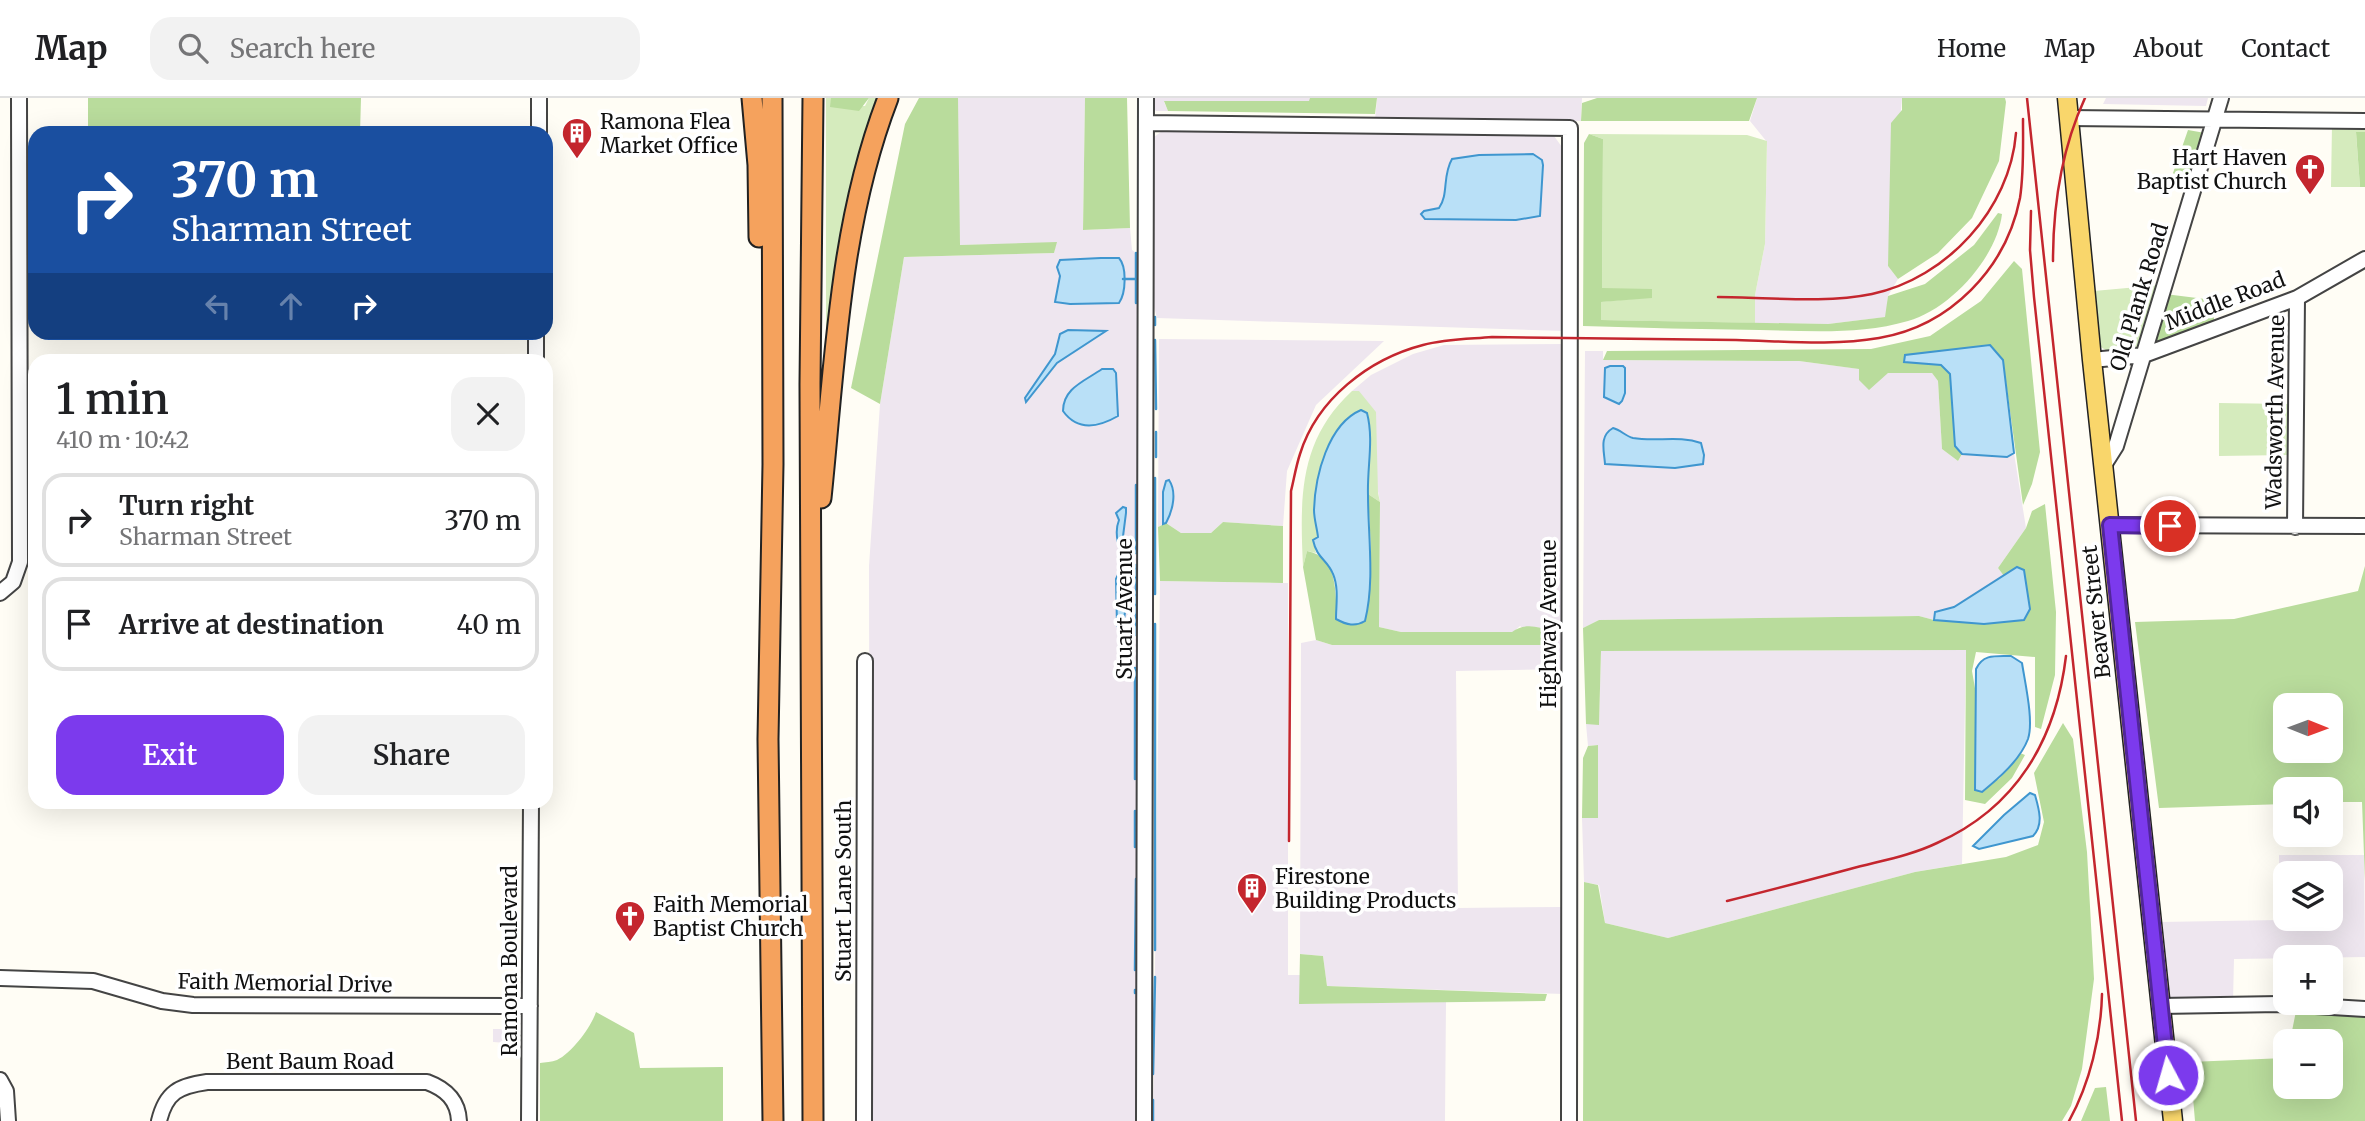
<!DOCTYPE html>
<meta charset="utf-8">
<style>
:root{--surface:#fff;--page:#f2f2f2;--text:#202124;--muted:#757577;--line:#e0e0e0;--accent:#7c3aed}
body{margin:0;font-family:Merriweather,serif;background:var(--page);color:var(--text);height:100vh;display:flex;flex-direction:column;font-size:26px;white-space:nowrap}
*{box-sizing:border-box;margin:0}
p{font-size:23px;color:var(--muted)}
.icon{flex:none;width:38px;height:38px;fill:none;stroke:currentColor;stroke-width:2;stroke-linecap:round;stroke-linejoin:round}
.map{position:relative;flex:1;overflow:hidden}
.panel{position:absolute;left:28px;top:256px;width:525px;height:455px;display:flex;flex-direction:column;background:var(--surface);border-radius:21px;box-shadow:0 7px 28px #0002}
.panel>*{flex:none}
.banner{position:absolute;left:28px;top:28px;width:525px;height:214px;border-radius:21px;box-shadow:0 7px 28px #0002;background:#1a4fa0;color:#fff;overflow:hidden}
.needle{width:46px;rotate:91deg}
.tools{position:absolute;left:2273px;top:595px;display:grid;gap:14px}
.tools a{display:grid;place-items:center;width:70px;height:70px;border-radius:14px;background:var(--surface);box-shadow:0 7px 28px #0002;font-size:35px}
.pin{position:absolute;display:grid;place-items:center;width:60px;height:60px;color:#fff;margin:-30px;border:4px solid #fff;border-radius:50%;box-shadow:0 2px 7px #0007}
.me{position:absolute;width:77px;margin:-38px;rotate:354deg;stroke-linejoin:round;filter:drop-shadow(0 0 5px #0008)}
.turn{display:flex;align-items:center;gap:24px;height:147px;padding:0 28px;font-size:32px}
.turn .icon{width:91px;height:91px;stroke-width:2.5}
.turn b{display:block;font-size:49px;line-height:60px}
.lanes{display:flex;align-items:center;height:66px;padding:0 28px;background:#0003;justify-content:center;gap:35px;direction:ltr}
.lanes .off{opacity:.35}
.round{display:grid;place-items:center;flex:none;width:74px;height:74px;border-radius:21px;background:var(--page)}
.head{display:flex;align-items:center;justify-content:space-between;height:119px;padding:0 28px}
h1{font-size:42px;font-weight:600;line-height:52px}
.action{display:flex;gap:14px;margin-top:auto;padding:14px 28px}
.action a{flex:1;height:80px;border-radius:21px;background:var(--accent);color:#fff;font-size:28px;font-weight:600;line-height:80px;text-align:center}
.action a+a{background:var(--page);color:var(--text)}
ul{padding:0;list-style:none}
li{display:flex;align-items:center;gap:21px;height:94px;margin:0 14px 10px;padding:0 14px;border:4px solid var(--line);border-radius:21px}
li div{flex:1}
li b{display:block;font-size:26px}
li em{font-style:normal}
header{display:flex;align-items:center;gap:42px;box-sizing:border-box;height:98px;padding:0 35px;background:var(--surface);border-bottom:2px solid var(--line)}
header strong{font-size:33px}
nav{display:flex;gap:38px;margin-inline-start:auto;font-size:24px}
.search{width:490px;height:63px;background:var(--page);display:flex;align-items:center;gap:18px;box-sizing:border-box;padding:0 24px;border-radius:21px;color:var(--muted);font-size:26px}
.map>svg:first-child{display:block}
.industrial{fill:#eee6ef;fill-rule:evenodd}
.green{fill:#d5ebbd}
.forest{fill:#b9dc9c;fill-rule:evenodd}
.water{fill:#b9e0f7;stroke:#3f96cf;stroke-width:2}
.lines{fill:none;stroke-linecap:round;stroke-linejoin:round}
.stream{stroke:#3f96cf;stroke-width:2.5}
.minor-casing{stroke:#444;stroke-width:18}
.major-casing{stroke:#222;stroke-width:21}
.highway-casing{stroke:#222;stroke-width:23}
.minor{stroke:#fff;stroke-width:14}
.major{stroke:#f9d66b;stroke-width:18}
.highway{stroke:#f5a25d;stroke-width:19}
.rail{stroke:#c4262e;stroke-width:2.5}
.route-casing{stroke:#51269a;stroke-width:18}
.route{stroke:#7c3aed;stroke-width:12}
.labels{text-anchor:middle;dominant-baseline:central;stroke-width:7;stroke-linejoin:round;paint-order:stroke}
.poi-label{font-size:21px;fill:#111;stroke:#fff;text-anchor:start}
.street-label{font-size:21px;fill:#111;stroke:#fff}
</style>
<header>
<strong>Map</strong>
<div class="search"><svg class="icon" aria-label="search" viewBox="0 0 24 24"><circle cx="10" cy="10" r="6"/><path d="M15 15l6 6"/></svg>Search here</div>
<nav><a>Home</a><a>Map</a><a>About</a><a>Contact</a></nav>
</header>
<div class="map">
<svg width="2365" height="1023" viewBox="0 0 2365 1023">
<rect width="100%" height="100%" fill="#fffdf5"/>
<!-- industrial -->
<path class="industrial" d="M958,0H1085L1083,132L1130,130L1132,152L1140,158L1139,1023H870L869,468L880,306L904,159L1054,155L1056,145L959,147Z
M1151,0H1310V3L1164,4L1168,13H1156L1151,7Z
M1377,0H1582L1581,23L1375,22Z
M1757,0H1902L1888,168L1898,181L1888,198L1886,219L1828,226L1755,225V197L1765,146L1767,44L1750,23Z
M2106,0H2208L2206,8L2103,6Z
M1165,31L1545,35L1554,38L1562,49L1565,62V233L1157,220L1151,198V45L1154,39Z
M1159,241L1384,243L1316,307L1287,373L1283,428L1223,424L1211,435H1181L1166,425L1172,411L1169,382L1166,383L1163,394V426L1158,429Z
M1564,246L1563,571L1456,573L1458,810L1563,809L1564,896L1327,888L1323,858L1300,856L1301,545L1316,542L1332,547H1545L1520,528L1513,534H1401L1379,529L1380,404L1359,293H1352L1371,277L1413,256L1444,247Z
M1585,253H1603V262L1799,263L1860,271L1859,282L1888,275H1932L1938,283L1942,351L1958,363L1962,356L2007,359L2014,355L2026,430L1998,470L2004,478L1954,509L1935,514L1934,522L1919,518L1599,522L1583,530Z
M1160,483L1288,485V877H1300V906L1446,904L1445,1023H1153Z
M1966,552L1962,766L1915,774L1668,840L1605,825L1599,787L1584,784L1582,720H1598L1597,647L1588,648L1586,626H1599L1601,553Z
M2279,757H2364L2365,859L2234,861L2233,903L2174,905L2167,900L2160,824L2280,822ZM2286,775H2331V821H2286Z
M493,931H507V945L493,944Z"/>
<!-- green -->
<path class="green" d="M826,0H831V9L865,8L869,0H880L826,259Z
M2332,27L2365,29V34L2356,35L2360,89H2331Z
M1589,36L1747,37L1767,43L1765,146L1755,197V225L1600,222V204L1652,199V191H1602L1603,41Z
M2160,187L2142,246C2132,255 2110,258 2100,248L2094,193Z
M1352,293H1359L1376,314L1378,395L1380,404L1368,396L1369,325L1333,340C1318,376 1312,401 1318,440L1313,442L1316,455L1307,453L1303,469C1300,401 1298,343 1352,293Z
M2219,305L2291,306V357L2219,358Z"/>
<!-- forest -->
<path class="forest" d="M88,0H361L360,35H88Z
M831,0H869L859,13L830,9Z
M919,0H958L960,147L1057,144L1054,155L904,159L880,306L851,290L905,26Z
M1085,0H1127L1130,130L1083,132Z
M1310,0H1377L1375,16L1168,13L1164,3H1309Z
M1597,0H1757L1749,23H1581L1582,5Z
M1902,0H2005L2006,4L1999,63L1972,120L1938,155L1898,181L1888,168L1891,25L1902,12Z
M2188,32L2205,35L2189,89L2173,75Z
M2356,34H2365V89H2360Z
M1589,36L1603,41L1602,190L1652,191V200L1601,204V222L1828,226L1885,219L1888,198L1925,186L1974,147L1998,115L2002,116C1997,159 1951,211 1908,223C1860,237 1810,233 1760,232C1701,231 1642,230 1583,228L1584,45Z
M2014,163L2022,171L2040,354L2032,386L2023,407L2003,262L1904,264L1941,267L1950,276L1955,348L1962,356L1958,363L1942,351L1938,283L1932,275H1888L1869,292L1859,282V271L1799,263L1603,262L1607,253L1871,251L1930,238L1981,203Z
M2165,196L2213,202L2214,222L2157,245L2151,242Z
M1368,396L1380,404L1379,529L1401,534H1512C1524,525 1538,528 1551,534V542L1546,547H1332L1316,542L1303,469L1307,453C1339,459 1335,496 1337,521C1347,527 1355,529 1365,523C1375,485 1370,436 1368,396Z
M2045,406L2056,514L2055,577L2041,631L2035,629V559L1976,554L1972,573L1976,596L1975,691L1999,681L2020,655L2025,657L2012,680L1985,706L1965,702L1966,552L1601,553L1599,627L1586,626L1583,530L1599,522L1919,518L1934,522L1984,526L2017,469L2004,478L1998,470L2026,430L2032,413Z
M1223,424L1283,428V485L1160,483L1158,429L1166,425L1181,435H1211Z
M2365,468V783L2362,704H2331V691H2286L2285,706L2159,710L2135,524L2234,521L2358,493ZM2286,607H2331V653H2286Z
M2063,625L2073,641L2087,754L2094,881L2082,971L2071,1008L2062,1023H1583L1584,784L1598,787L1605,825L1668,840L1915,774L2006,759L2038,747L2044,724L2034,675Z
M1598,647V720H1582L1583,660L1588,648Z
M1300,856L1323,858L1327,888L1547,896L1545,903L1299,906Z
M2365,905V1023H2195L2190,964L2285,960L2286,989H2331V943H2290L2296,913Z
M596,914L634,935L640,970L723,969V1023H540V965C545,964 552,964 557,962C572,955 591,929 596,914Z
M2106,989L2110,1023H2081L2095,990Z"/>
<!-- water -->
<path class="water" d="M1533,56L1542,62L1543,67L1540,118L1516,122L1425,121L1421,116L1424,113L1439,110C1449,96 1442,78 1452,61L1479,57Z
M1101,160H1119C1127,169 1126,195 1119,205L1070,206L1055,204L1060,178L1057,169L1060,162Z
M1068,232L1106,233L1057,265L1026,304L1025,300L1055,256L1060,236Z
M1990,247L2003,262L2014,355L2007,359L1962,356L1955,348L1950,276L1941,267L1904,264L1905,257Z
M1610,268H1623L1625,270V295L1622,303L1619,306L1604,299L1605,270Z
M1102,271H1113L1116,275L1118,318C1099,329 1078,334 1063,313C1063,290 1085,283 1102,271Z
M1361,312L1367,315C1374,342 1367,369 1368,397C1368,438 1375,483 1365,523C1355,529 1347,527 1336,521C1336,507 1339,490 1333,476C1327,461 1317,461 1313,442L1318,439C1317,430 1314,421 1314,412C1315,378 1328,326 1361,312Z
M1613,330C1621,332 1625,338 1633,340C1656,344 1679,337 1701,345L1704,357L1703,366L1675,370L1605,366C1604,352 1599,338 1613,330Z
M1169,382C1177,394 1173,412 1166,425L1163,426V394L1166,383Z
M1123,409L1126,410V415L1121,454C1117,444 1115,432 1119,422L1116,415Z
M2017,469L2024,472L2030,511L2024,522L1984,526L1934,522L1935,514L1954,509Z
M1121,470L1126,474C1127,494 1126,514 1122,534L1117,528L1116,481Z
M2011,558L2022,565C2025,585 2034,623 2028,641C2020,662 1999,680 1982,694L1975,692L1976,571C1983,556 1995,558 2011,558Z
M2030,695L2035,697C2039,711 2044,727 2033,738L1979,751L1973,748L2004,717Z"/>
<g class="lines">
<!-- stream -->
<path class="stream" d="M1136,155V205
M1123,181H1136
M1155,227V219
M1155,242L1156,311
M1156,359V334
M1136,455V387
M1155,496V380
M1155,526V852
M1136,537V467
M1135,681V570
M1135,749V713
M1135,872L1136,781
M1135,895V892
M1153,976L1155,879
M1153,1002V1023"/>
<!-- minor casing -->
<g class="minor-casing">
<path id="minor" d="M2068,20L2365,23
M1146,25L1570,30L1569,1023
M539,35V0
M536,262V234
M2092,262L2144,257L2297,200L2365,161
M2104,367L2116,348L2221,0
M2110,427L2365,428
M2295,429L2297,200
M0,495L13,484L20,464L19,0
M0,880L93,883L162,903L193,907L530,908
M2160,908L2280,906L2365,911
M0,982L6,993L8,1023
M159,1023C166,994 179,988 207,984H427C446,991 458,1002 459,1023
M529,1023L531,704
M864,1023L865,563
M1144,1023L1146,0"/>
</g>
<!-- major casing -->
<g class="major-casing">
<path id="major" d="M2067,0L2092,262L2173,1023"/>
</g>
<!-- highway casing -->
<g class="highway-casing">
<path id="highway" d="M752,0L758,67L759,139
M772,0L773,366L768,641L773,1023
M813,0L810,286L813,1023
M821,400C835,266 839,127 888,0"/>
</g>
<!-- minor -->
<use href="#minor" class="minor"/>
<!-- major -->
<use href="#major" class="major"/>
<!-- highway -->
<use href="#highway" class="highway"/>
<!-- rail -->
<path class="rail" d="M2027,0L2136,1023
M2031,113L2030,152L2034,199L2122,1023
M2053,163C2053,106 2061,52 2085,0
M1718,199C1768,199 1823,206 1872,196C1947,180 2010,111 2016,35
M1289,743L1291,393C1294,381 1296,368 1300,356C1317,301 1369,261 1423,247C1445,241 1469,241 1492,239C1573,240 1654,241 1736,242C1783,243 1832,248 1879,240C1950,228 2006,171 2020,100C2024,74 2023,47 2023,21
M1727,803C1768,793 1809,782 1850,771C1879,763 1910,758 1937,745C2016,710 2056,642 2066,558
M2069,1023C2090,985 2101,938 2102,896"/>
</g>
<g class="lines">
<!-- route casing -->
<g class="route-casing">
<path id="route" d="M2168,977L2110,427L2170,428"/>
</g>
<!-- route -->
<use href="#route" class="route"/>
</g>
<!-- icons -->
<defs>
<g id="building-pin" transform="scale(1.575)"><path d="M0 17L-7.5 6A9.5 9.5 0 1 1 7.5 6Z" fill="#c4262e" stroke="#fff"/><path d="M-4-6H4V6H1V3H-1V6H-4ZM-2.5-4.3h1.7v1.8h-1.7ZM.8-4.3h1.7v1.8H.8ZM-2.5-1h1.7V.8h-1.7ZM.8-1h1.7V.8H.8Z" fill="#fff"/></g>
<g id="church-pin" transform="scale(1.575)"><path d="M0 17L-7.5 6A9.5 9.5 0 1 1 7.5 6Z" fill="#c4262e" stroke="#fff"/><path d="M-1.2-6h2.4v3.5h3.3v2.4h-3.3V6h-2.4V-.1h-3.3v-2.4h3.3Z" fill="#fff"/></g>
</defs>
<g fill-rule="evenodd">
<use href="#building-pin" x="577" y="35"/>
<use href="#church-pin" x="2310" y="71"/>
<use href="#building-pin" x="1252" y="790"/>
<use href="#church-pin" x="630" y="818"/>
</g>
<g class="labels">
<!-- poi labels -->
<g class="poi-label">
<text x="600" y="23">Ramona Flea<tspan x="600" dy="24">Market Office</tspan></text>
<text x="2287" y="59" text-anchor="end">Hart Haven<tspan x="2287" dy="24">Baptist Church</tspan></text>
<text x="1275" y="778">Firestone<tspan x="1275" dy="24">Building Products</tspan></text>
<text x="653" y="806">Faith Memorial<tspan x="653" dy="24">Baptist Church</tspan></text>
</g>
<!-- street labels -->
<g class="street-label">
<text transform="translate(2139 199) rotate(-73)">Old Plank Road</text>
<text transform="translate(2225 203) rotate(-21)">Middle Road</text>
<text transform="translate(2275 314) rotate(-89)">Wadsworth Avenue</text>
<text transform="translate(1124 511) rotate(-90)">Stuart Avenue</text>
<text transform="translate(2096 514) rotate(-96)">Beaver Street</text>
<text transform="translate(1548 526) rotate(-90)">Highway Avenue</text>
<text transform="translate(843 793) rotate(-90)">Stuart Lane South</text>
<text transform="translate(509 863) rotate(-90)">Ramona Boulevard</text>
<text transform="translate(285 885) rotate(1)">Faith Memorial Drive</text>
<text x="310" y="963">Bent Baum Road</text>
</g>
</g>
</svg>
<div class="tools">
<a><svg class="needle" viewBox="-14 -14 28 28"><path d="M0-13l5 13h-10z" fill="#e53935"/><path d="M0 13l5-13h-10z" fill="#757577"/></svg></a>
<a><svg class="icon" aria-label="sound" viewBox="0 0 24 24"><path d="M4 9h4l5-4v14l-5-4H4zM17 9q2 3 0 6"/></svg></a>
<a><svg class="icon" aria-label="layers" viewBox="0 0 24 24"><path d="M12 4l9 5-9 5-9-5zM3 14l9 5 9-5"/></svg></a>
<a>+</a>
<a>−</a>
</div>
<div class="pin" style="left:2170px;top:428px;background:#d93025"><svg class="icon" aria-label="arrive" viewBox="0 0 24 24"><path d="M6 21V4h12l-3 4 3 4H6"/></svg></div>
<svg class="me" style="left:2168px;top:977px" viewBox="-20 -20 40 40"><circle r="17" fill="#7c3aed" stroke="#fff" stroke-width="3"/><path d="M0-11L8 9 0 5-8 9z" fill="#fff"/></svg>
<div class="banner">
<div class="turn"><svg class="icon" aria-label="right" viewBox="0 0 24 24"><path d="M7 20v-9h11M14 6l5 5-5 5"/></svg><div><b>370 m</b>Sharman Street</div></div>
<div class="lanes"><svg class="icon off" aria-label="left" viewBox="0 0 24 24"><path d="M17 20v-9H6M10 6l-5 5 5 5"/></svg><svg class="icon off" aria-label="ahead" viewBox="0 0 24 24"><path d="M12 20V5M6 11l6-6 6 6"/></svg><svg class="icon" aria-label="right" viewBox="0 0 24 24"><path d="M7 20v-9h11M14 6l5 5-5 5"/></svg></div>
</div>
<section class="panel">
<div class="head"><div><h1>1 min</h1><p>410 m · 10:42</p></div><a class="round"><svg class="icon" aria-label="close" viewBox="0 0 24 24"><path d="M6 6l12 12M18 6L6 18"/></svg></a></div>
<ul>
<li><svg class="icon" aria-label="right" viewBox="0 0 24 24"><path d="M7 20v-9h11M14 6l5 5-5 5"/></svg><div><b>Turn right</b><p>Sharman Street</p></div><em>370 m</em></li>
<li><svg class="icon" aria-label="arrive" viewBox="0 0 24 24"><path d="M6 21V4h12l-3 4 3 4H6"/></svg><div><b>Arrive at destination</b></div><em>40 m</em></li>
</ul>
<div class="action"><a>Exit</a><a>Share</a></div>
</section>
</div>
